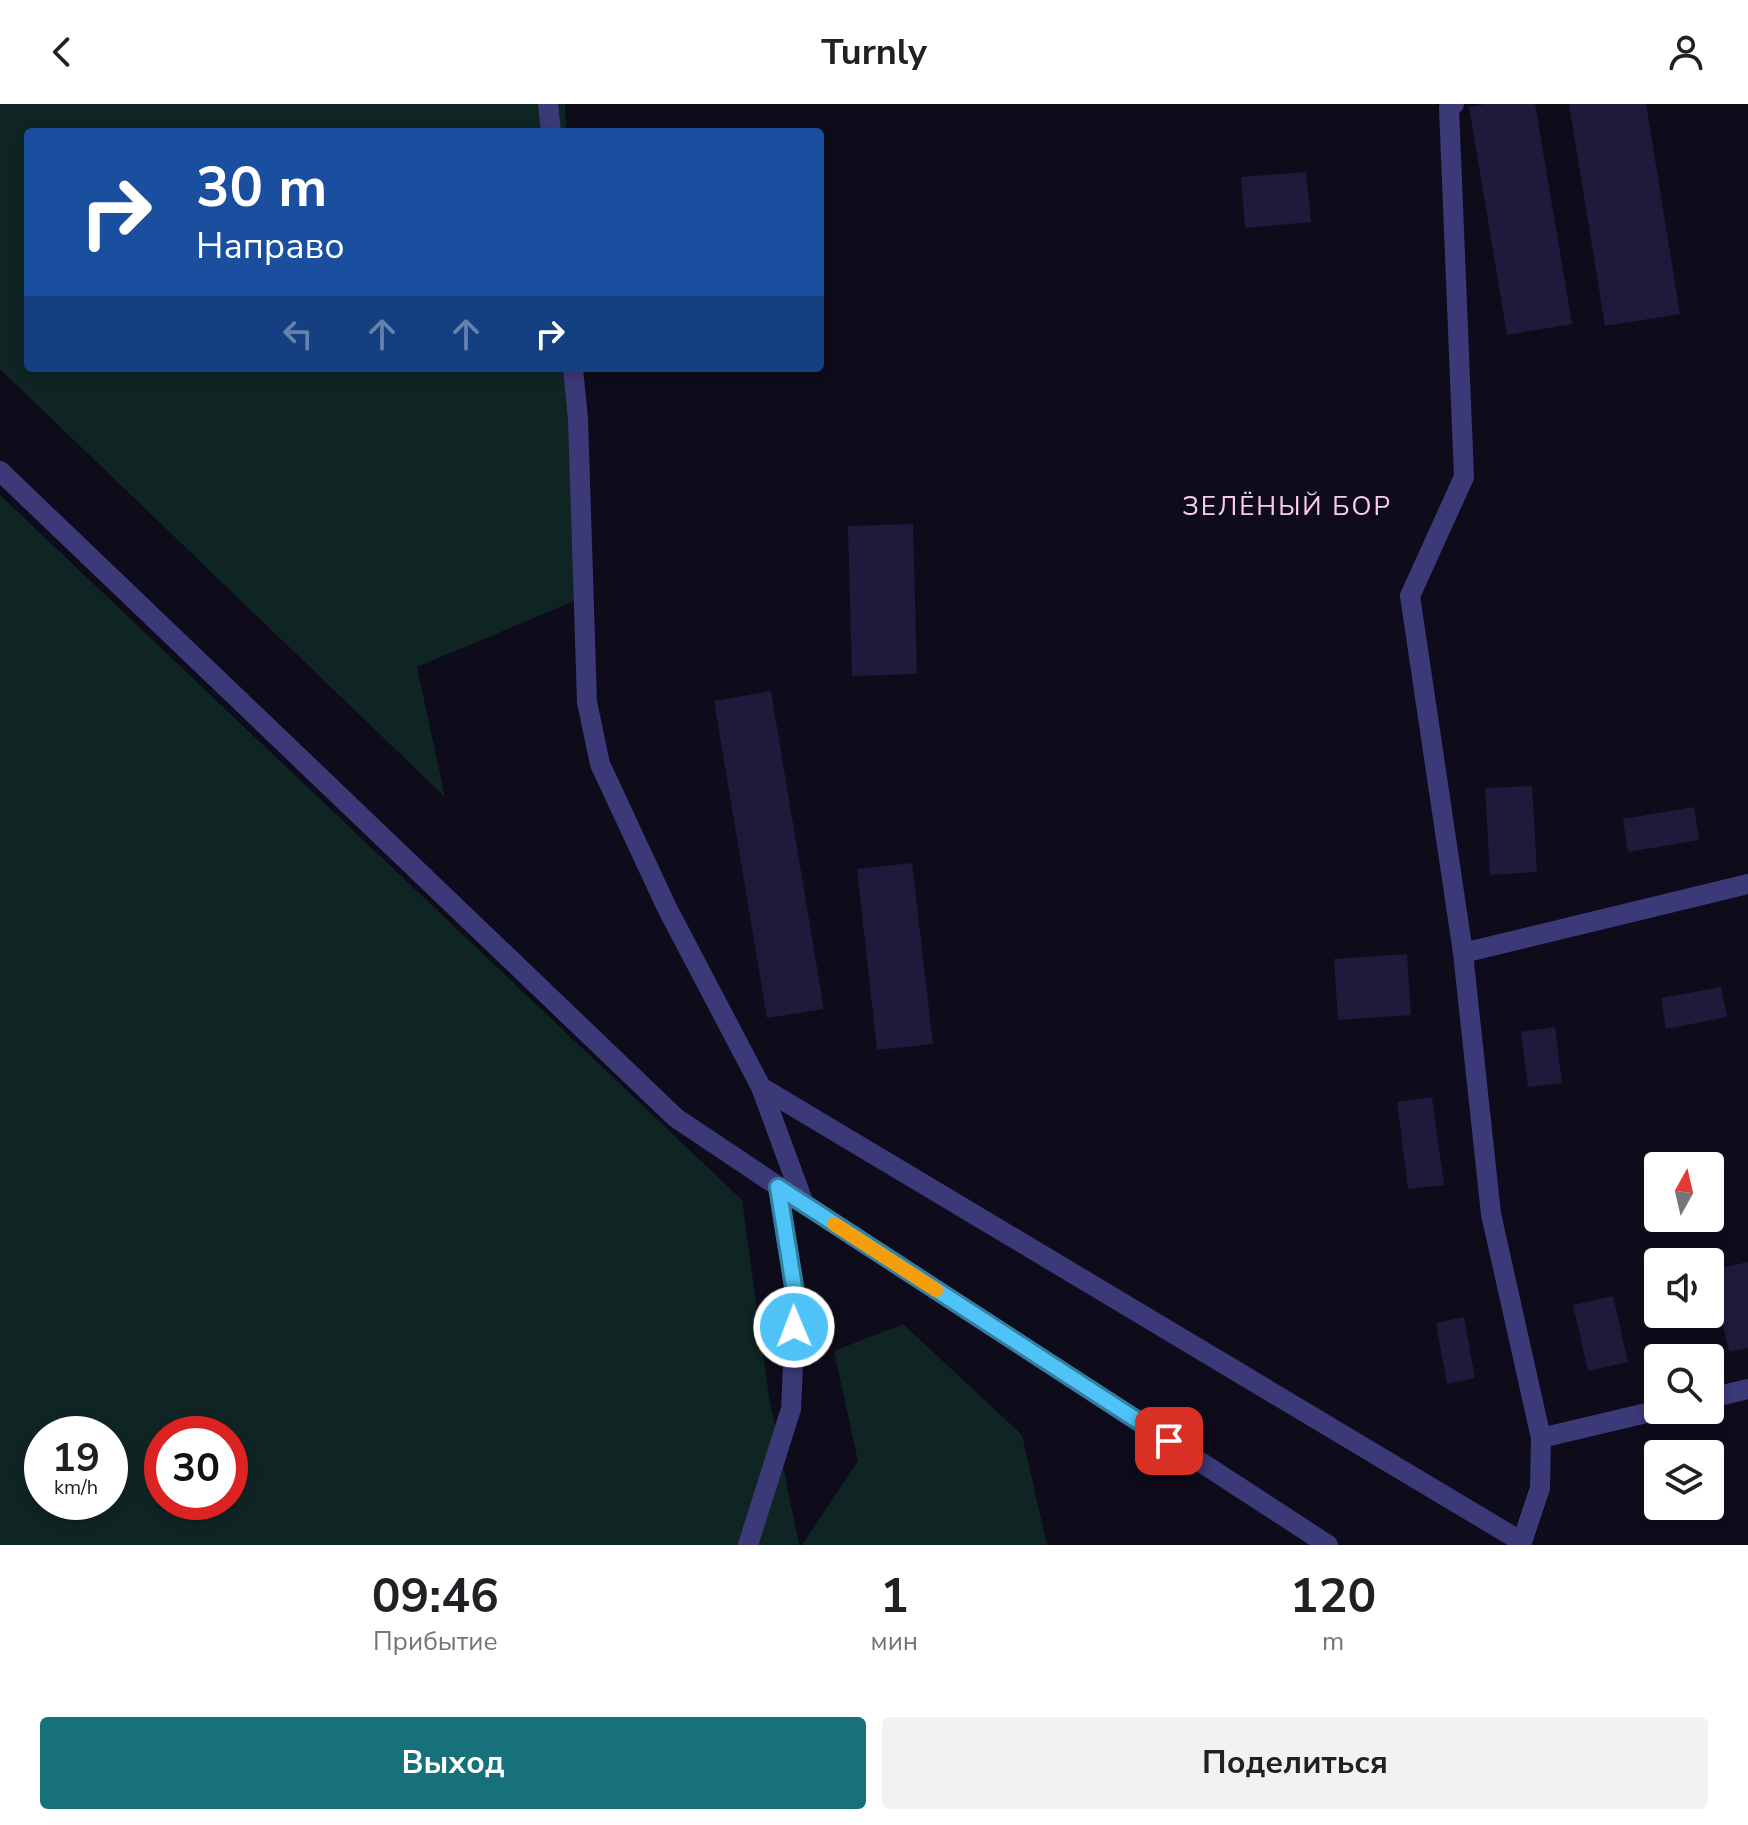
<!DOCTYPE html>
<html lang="ru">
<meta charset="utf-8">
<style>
:root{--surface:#fff;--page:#f2f2f2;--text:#202124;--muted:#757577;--accent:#17717b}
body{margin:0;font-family:"Nunito Sans",sans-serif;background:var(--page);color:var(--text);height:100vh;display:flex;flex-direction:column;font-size:30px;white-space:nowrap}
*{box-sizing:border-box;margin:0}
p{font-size:26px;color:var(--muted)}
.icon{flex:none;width:44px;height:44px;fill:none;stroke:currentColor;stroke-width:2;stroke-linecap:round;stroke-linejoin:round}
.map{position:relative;height:1441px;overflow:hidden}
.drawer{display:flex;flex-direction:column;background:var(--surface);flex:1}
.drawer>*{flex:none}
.hud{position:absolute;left:24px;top:24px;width:800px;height:244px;border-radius:8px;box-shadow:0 4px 12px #0003;background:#1a4fa0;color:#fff;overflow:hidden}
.needle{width:52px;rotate:8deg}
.controls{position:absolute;left:1644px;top:1048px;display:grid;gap:16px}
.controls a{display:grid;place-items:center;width:80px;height:80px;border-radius:8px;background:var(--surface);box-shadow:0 4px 12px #0003;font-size:40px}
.speed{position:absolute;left:24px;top:1312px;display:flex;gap:16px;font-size:40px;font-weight:700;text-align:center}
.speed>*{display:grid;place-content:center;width:104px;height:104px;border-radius:50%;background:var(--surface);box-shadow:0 4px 12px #0003;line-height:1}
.speed small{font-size:20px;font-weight:400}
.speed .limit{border:12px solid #d22;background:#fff;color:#111}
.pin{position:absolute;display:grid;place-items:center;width:68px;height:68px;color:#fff;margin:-34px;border-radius:16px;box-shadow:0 4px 12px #0006}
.me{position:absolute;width:88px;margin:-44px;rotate:359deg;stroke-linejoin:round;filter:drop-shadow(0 0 6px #0008)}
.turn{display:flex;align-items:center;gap:28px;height:168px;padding:0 40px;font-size:36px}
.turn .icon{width:104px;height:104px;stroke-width:2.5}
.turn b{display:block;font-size:56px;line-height:68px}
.lanes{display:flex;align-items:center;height:76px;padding:0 40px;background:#0003;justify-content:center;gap:40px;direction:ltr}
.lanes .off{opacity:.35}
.eta{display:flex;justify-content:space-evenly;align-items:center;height:136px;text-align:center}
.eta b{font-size:48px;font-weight:700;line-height:56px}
.action{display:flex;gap:16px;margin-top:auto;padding:16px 40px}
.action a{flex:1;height:92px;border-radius:8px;background:var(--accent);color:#fff;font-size:32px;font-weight:700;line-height:92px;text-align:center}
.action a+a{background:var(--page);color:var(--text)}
header{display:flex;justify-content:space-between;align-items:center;height:104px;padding:0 40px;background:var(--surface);font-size:36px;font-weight:700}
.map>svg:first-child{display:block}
.green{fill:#0f2524;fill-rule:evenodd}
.building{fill:#1f193b}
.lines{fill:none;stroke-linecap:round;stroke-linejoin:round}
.minor{stroke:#3b3978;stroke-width:20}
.route-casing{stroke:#337fa1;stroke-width:20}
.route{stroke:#4fc3f7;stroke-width:14}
.slow{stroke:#f59e0b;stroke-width:14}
.labels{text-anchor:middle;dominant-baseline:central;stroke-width:8;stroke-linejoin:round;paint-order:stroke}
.quarter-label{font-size:26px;letter-spacing:2px;fill:#fccbeb;stroke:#0e0c1b}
</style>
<header><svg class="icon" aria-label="back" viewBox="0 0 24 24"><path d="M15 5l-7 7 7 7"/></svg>Turnly<svg class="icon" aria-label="person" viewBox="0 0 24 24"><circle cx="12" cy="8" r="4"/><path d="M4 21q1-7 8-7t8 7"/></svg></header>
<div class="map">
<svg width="1748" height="1441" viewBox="0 0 1748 1441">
<rect width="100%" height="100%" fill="#0e0c1b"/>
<!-- green -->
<path class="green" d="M0,0H565L566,28H28V264H570L574,497L417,563L445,693L0,265Z
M0,391L742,1096L769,1293L799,1441H0ZM42,1330H110V1398H42ZM162,1330H230V1398H162Z
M903,1220L1022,1331L1047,1441H802L858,1357L834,1247Z"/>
<!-- building -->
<path class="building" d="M1485,0H1535L1572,220L1507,231L1469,3Z
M1569,0H1646L1680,210L1605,222Z
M1306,68L1311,118L1245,124L1241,73Z
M913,420L917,570L852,572L848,422Z
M771,587L824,905L767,914L714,597Z
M1532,682L1537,768L1490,771L1485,684Z
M1694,703L1699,736L1628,748L1623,715Z
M912,759L933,940L877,946L857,765Z
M1407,850L1411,911L1338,916L1334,855Z
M1721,883L1727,913L1666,925L1661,894Z
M1555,923L1562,979L1528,983L1521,928Z
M1432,993L1444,1081L1408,1085L1397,998Z
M1748,1158V1244L1729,1248L1711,1166Z
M1613,1192L1628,1258L1588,1267L1573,1201Z
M1464,1213L1475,1274L1447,1280L1436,1219Z"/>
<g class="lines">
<!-- minor -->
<path class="minor" d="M548,0L551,28
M1454,0L1449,4L1464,373L1410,492L1463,849L1491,1110L1541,1334L1540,1384L1521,1441
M573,264L578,315L587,598L600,660L667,804L761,983L804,1100
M0,367L676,1014L824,1113L1328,1441
M1463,849L1748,780
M761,983L1522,1438
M1710,1294L1748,1285
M1541,1334L1659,1306
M748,1441L791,1305L796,1195L778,1083"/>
</g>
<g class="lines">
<!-- route casing -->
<g class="route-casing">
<path id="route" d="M794,1223L796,1195L778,1083L1169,1337"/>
</g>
<!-- route -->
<use href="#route" class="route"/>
<!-- slow -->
<path class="slow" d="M834,1120L936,1186"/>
</g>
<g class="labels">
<!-- quarter labels -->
<g class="quarter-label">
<text x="1287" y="402">ЗЕЛЁНЫЙ БОР</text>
</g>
</g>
</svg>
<div class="controls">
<a><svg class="needle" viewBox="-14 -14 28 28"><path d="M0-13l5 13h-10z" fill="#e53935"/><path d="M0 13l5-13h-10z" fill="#757577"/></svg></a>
<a><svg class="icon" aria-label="sound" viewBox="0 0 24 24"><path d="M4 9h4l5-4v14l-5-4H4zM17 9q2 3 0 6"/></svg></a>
<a><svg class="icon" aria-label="search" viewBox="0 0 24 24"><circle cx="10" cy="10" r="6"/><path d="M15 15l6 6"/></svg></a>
<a><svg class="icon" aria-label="layers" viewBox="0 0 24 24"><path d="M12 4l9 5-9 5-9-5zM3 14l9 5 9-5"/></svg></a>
</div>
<div class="speed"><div>19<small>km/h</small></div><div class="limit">30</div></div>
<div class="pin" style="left:1169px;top:1337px;background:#d93025"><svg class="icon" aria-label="arrive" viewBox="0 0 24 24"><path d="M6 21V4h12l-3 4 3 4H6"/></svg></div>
<svg class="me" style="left:794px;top:1223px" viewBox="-20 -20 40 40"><circle r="17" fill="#4fc3f7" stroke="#fff" stroke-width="3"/><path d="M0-11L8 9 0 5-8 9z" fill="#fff"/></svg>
<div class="hud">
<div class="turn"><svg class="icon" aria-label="right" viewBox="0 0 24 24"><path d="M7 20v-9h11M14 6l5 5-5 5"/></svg><div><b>30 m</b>Направо</div></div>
<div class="lanes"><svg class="icon off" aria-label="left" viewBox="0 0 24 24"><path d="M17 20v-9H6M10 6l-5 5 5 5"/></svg><svg class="icon off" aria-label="ahead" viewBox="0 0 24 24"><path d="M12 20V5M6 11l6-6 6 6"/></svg><svg class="icon off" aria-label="ahead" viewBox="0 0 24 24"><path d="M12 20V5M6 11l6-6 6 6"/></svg><svg class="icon" aria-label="right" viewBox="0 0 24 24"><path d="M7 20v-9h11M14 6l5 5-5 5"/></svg></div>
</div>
</div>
<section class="drawer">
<div class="eta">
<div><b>09:46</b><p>Прибытие</p></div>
<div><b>1</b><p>мин</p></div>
<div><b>120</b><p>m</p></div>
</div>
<div class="action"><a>Выход</a><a>Поделиться</a></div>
</section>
